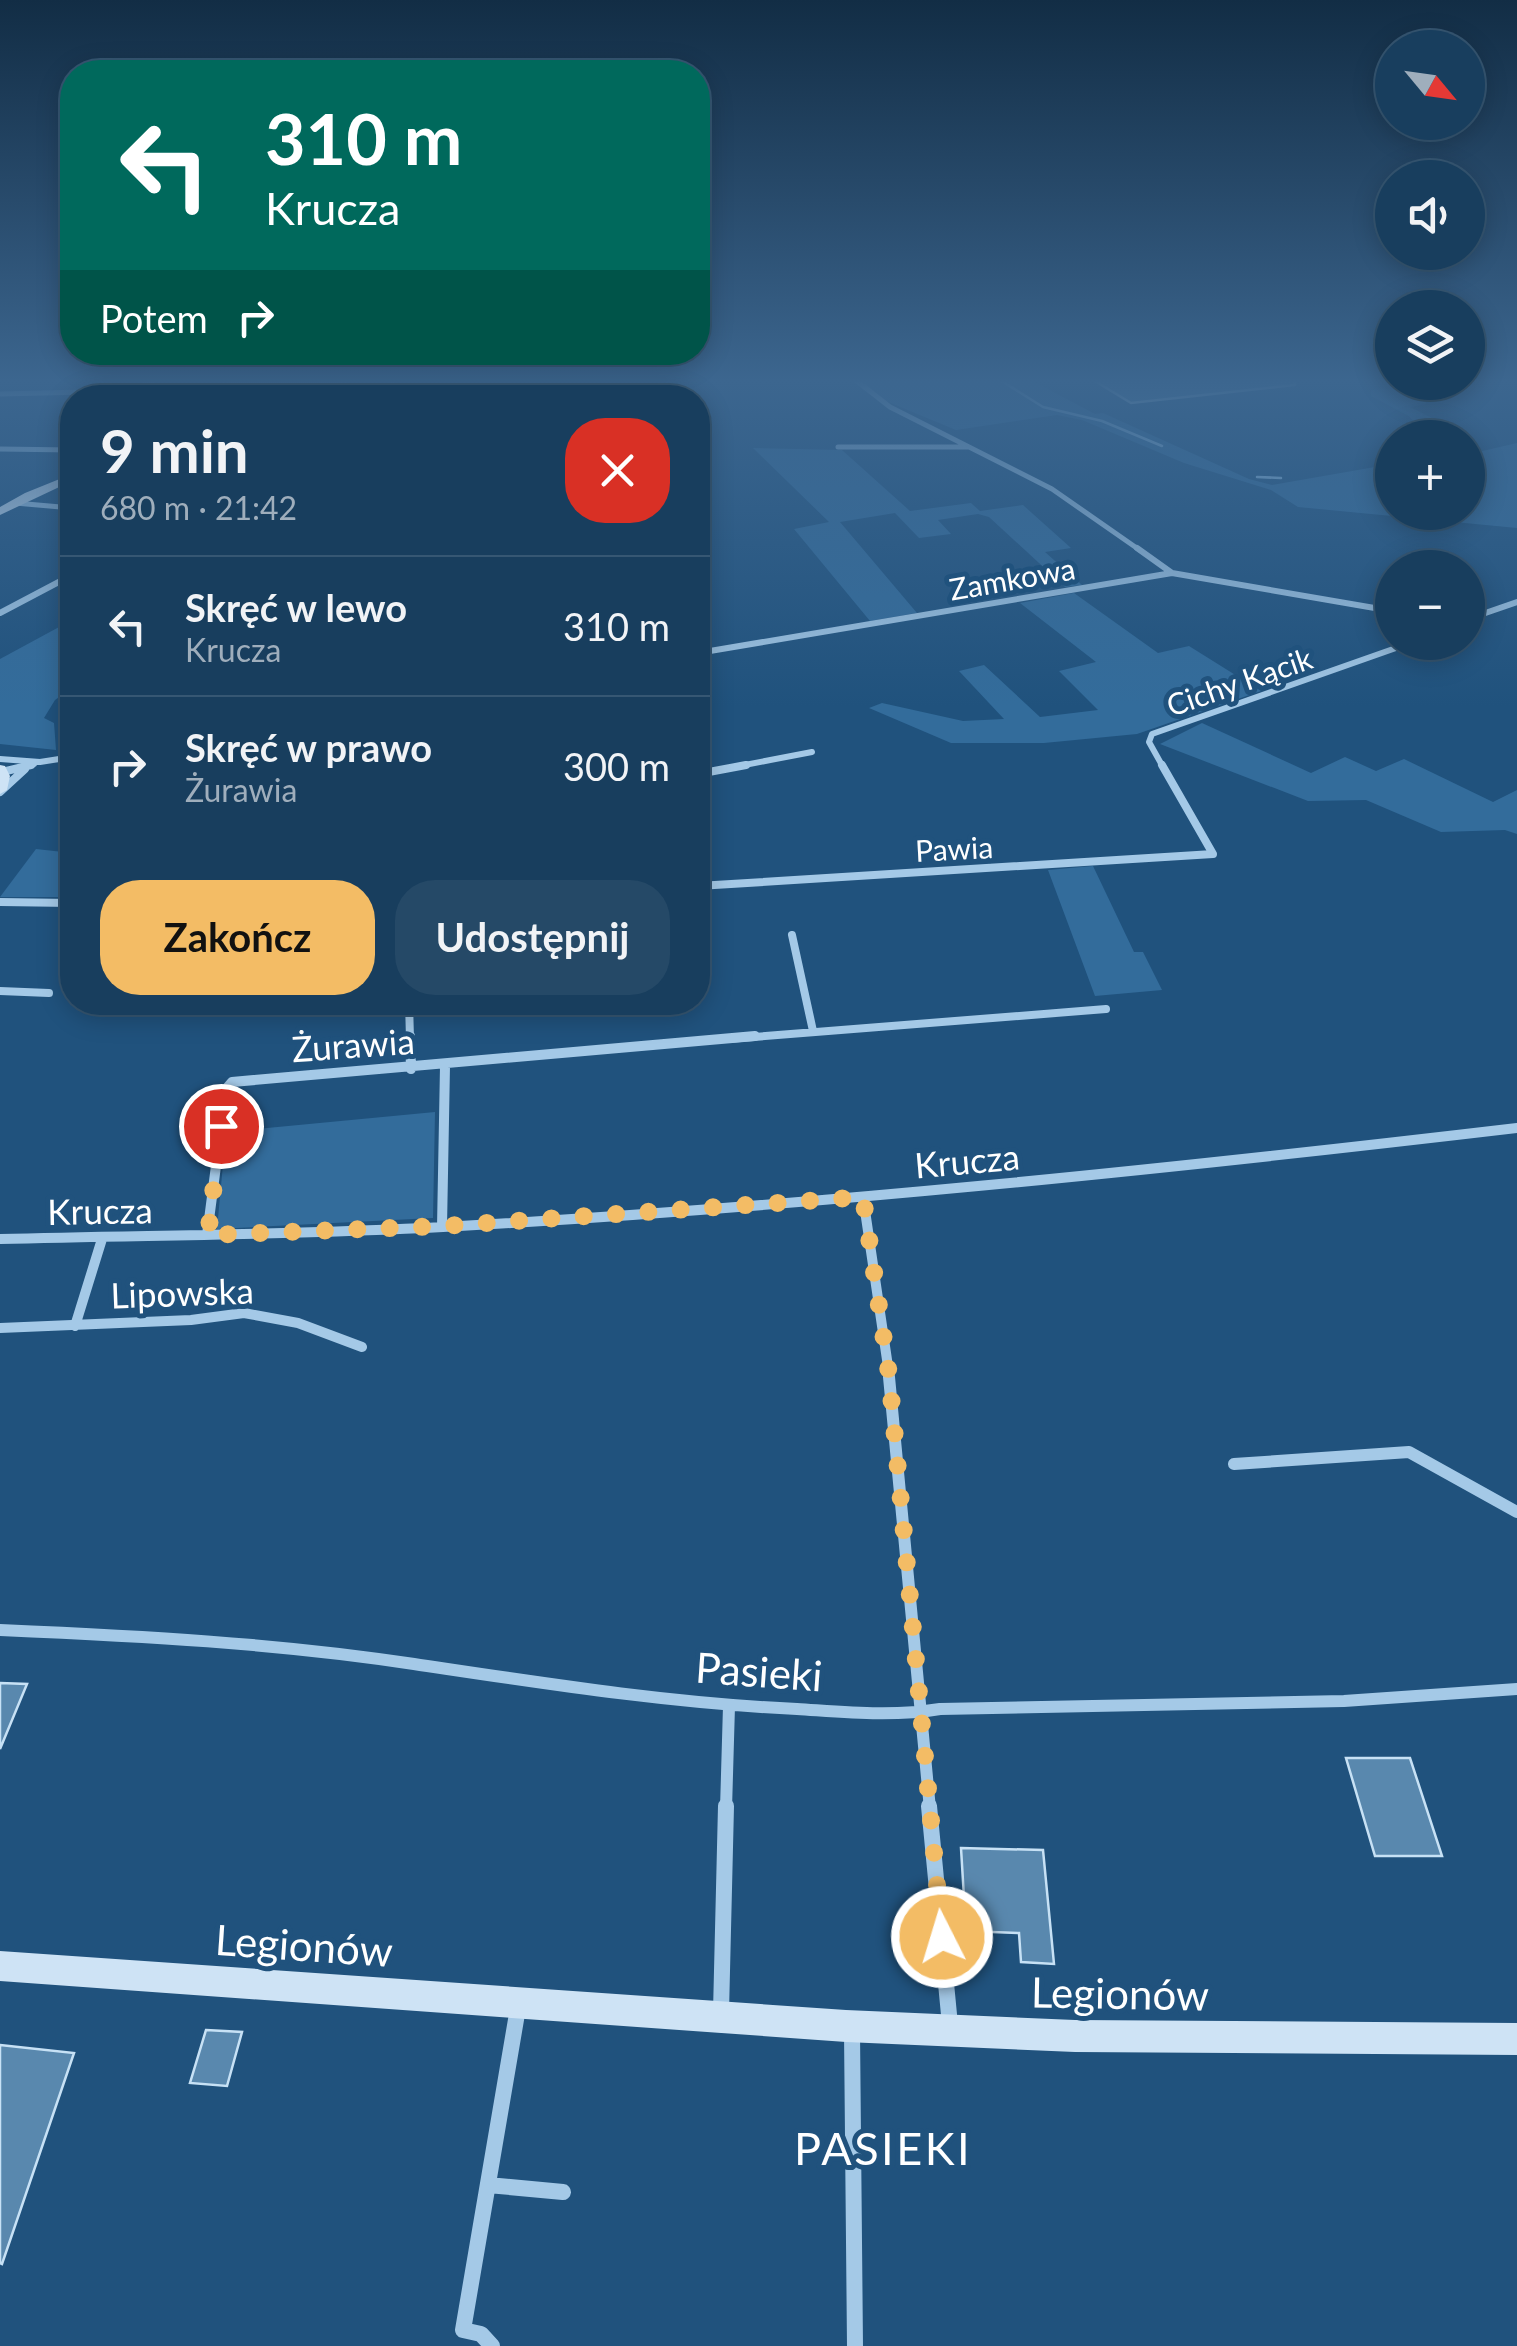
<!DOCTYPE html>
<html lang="pl">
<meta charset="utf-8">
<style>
:root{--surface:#183e5e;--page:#254967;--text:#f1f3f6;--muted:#9faebc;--line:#365773;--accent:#f3bc65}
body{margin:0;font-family:Lato,sans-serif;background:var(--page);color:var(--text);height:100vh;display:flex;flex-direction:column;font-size:38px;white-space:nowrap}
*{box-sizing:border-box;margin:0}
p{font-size:32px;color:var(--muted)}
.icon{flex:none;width:55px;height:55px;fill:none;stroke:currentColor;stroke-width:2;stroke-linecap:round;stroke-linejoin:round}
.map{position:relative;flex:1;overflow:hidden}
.side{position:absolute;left:60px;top:385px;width:650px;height:630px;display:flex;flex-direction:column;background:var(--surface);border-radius:40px;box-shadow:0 5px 25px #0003,0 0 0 2px var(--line)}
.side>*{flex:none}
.top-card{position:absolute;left:60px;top:60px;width:650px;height:305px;border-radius:40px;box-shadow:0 5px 25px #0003,0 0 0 2px var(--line);background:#00695c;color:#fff;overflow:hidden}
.needle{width:65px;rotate:119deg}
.controls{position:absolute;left:1375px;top:30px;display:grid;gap:20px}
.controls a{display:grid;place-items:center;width:110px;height:110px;border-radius:50%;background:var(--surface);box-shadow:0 5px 25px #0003,0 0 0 2px var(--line);font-size:50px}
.pin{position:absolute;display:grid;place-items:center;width:85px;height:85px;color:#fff;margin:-42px;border:5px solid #fff;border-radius:50%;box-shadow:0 2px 10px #0007}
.me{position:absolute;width:110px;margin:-55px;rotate:355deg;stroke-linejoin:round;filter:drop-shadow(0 0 8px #0008)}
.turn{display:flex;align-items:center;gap:35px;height:210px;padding:0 40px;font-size:45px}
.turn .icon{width:130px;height:130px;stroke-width:2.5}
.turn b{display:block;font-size:70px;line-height:85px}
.then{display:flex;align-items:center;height:95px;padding:0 40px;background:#0003;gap:20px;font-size:38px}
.round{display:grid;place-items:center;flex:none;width:105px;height:105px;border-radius:40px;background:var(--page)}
.head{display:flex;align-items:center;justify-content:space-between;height:170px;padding:0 40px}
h1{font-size:60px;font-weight:700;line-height:75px}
.cta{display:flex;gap:20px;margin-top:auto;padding:20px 40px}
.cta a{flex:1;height:115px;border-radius:40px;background:var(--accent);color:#111;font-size:40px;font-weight:700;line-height:115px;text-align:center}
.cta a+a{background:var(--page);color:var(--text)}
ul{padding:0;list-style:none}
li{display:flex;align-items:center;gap:30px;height:140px;padding:0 40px;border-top:2px solid var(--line)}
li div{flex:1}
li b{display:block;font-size:38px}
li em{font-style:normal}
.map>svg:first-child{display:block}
.green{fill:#336c9b}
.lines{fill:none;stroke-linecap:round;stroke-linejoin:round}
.stream{stroke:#98c5e8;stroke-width:2.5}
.building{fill:#5988ae;stroke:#c7e1f5;stroke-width:2.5}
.street-far5{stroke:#a4c9e7;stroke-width:5}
.street-far4{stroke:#a4c9e7;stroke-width:6}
.street-far3{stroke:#a4c9e7;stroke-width:8}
.street-far2{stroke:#a4c9e7;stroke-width:10}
.street-far1{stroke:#a4c9e7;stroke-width:12}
.street{stroke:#a4c9e7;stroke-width:16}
.secondary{fill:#cee3f5;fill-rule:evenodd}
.route{stroke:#f3bc65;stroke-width:18;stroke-dasharray:0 32.4}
.labels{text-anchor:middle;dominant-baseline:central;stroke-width:10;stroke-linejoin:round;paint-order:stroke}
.far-street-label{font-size:30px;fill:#fff;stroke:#20527d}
.street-label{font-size:35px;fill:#fff;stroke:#20527d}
.near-street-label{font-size:42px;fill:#fff;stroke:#20527d}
.near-neighbourhood-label{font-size:45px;letter-spacing:2.5px;fill:#fff;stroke:#20527d}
</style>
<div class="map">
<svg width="1517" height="2346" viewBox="0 0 1517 2346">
<rect width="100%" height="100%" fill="#20527d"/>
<!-- green -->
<path class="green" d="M861,378H1027L1095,414L1103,413L1249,479L1272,485L1392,464V512H1468V449L1474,453L1517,443V528L1298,507L1271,490L1184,463L1082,420L1057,415L956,430L886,401L871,391Z
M1402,389L1423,397L1426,404L1410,407L1438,421L1452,437H1426L1409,416L1371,396V390Z
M753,448L842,450L910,511L971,503L980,511L1023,505L1071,548L1045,552L1082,585L1065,587L989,517L978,514L938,520L951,534L919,538L895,513L840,522L917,613L870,621L794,529L829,522Z
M1074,593L1158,653L1189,646L1261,691L1137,734L1044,743H951L869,708L882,703L963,721L1004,719L959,671L984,665L1040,717L1098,710L1059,671L1096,662L1020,603Z
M72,620V688L55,700L44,718L54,723L56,750L0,744V659Z
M1202,723L1311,773L1345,757L1376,771L1404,759L1493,802L1517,790V834L1505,830L1441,832L1366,800L1308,801L1160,744Z
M36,849L72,853V897H0Z
M1093,866L1134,952H1143L1162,990L1095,996L1048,870Z
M435,1112L433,1218L217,1229L226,1132Z"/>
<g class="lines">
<!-- stream -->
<path class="stream" d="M997,378L1043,407L1102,421L1162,446
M1257,477L1281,478"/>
</g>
<!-- building -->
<path class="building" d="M1090,378H1294L1295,385L1131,403Z
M0,1683L27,1684L0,1749Z
M1346,1758H1410L1442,1856H1375Z
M961,1848L1043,1850L1054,1964L1021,1962L1019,1933L966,1931Z
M206,2030L242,2032L227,2086L190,2083Z
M0,2045L74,2053L2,2264L0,2263Z"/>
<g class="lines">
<!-- street-far5 -->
<path class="street-far5" d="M853,378L890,407L1052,489L1141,551
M131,389L389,378
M0,394L128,391
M392,394L393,378
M838,447H967
M0,449L72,450
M15,503L72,508"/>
<!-- street-far4 -->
<path class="street-far4" d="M1137,548L1172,573
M0,613L72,575
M1468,619L1517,602
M698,653L1172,573L1392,611
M0,759L40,762L72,757
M21,767L34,764
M734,767L812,752
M1163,767L1149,742L1152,734L1413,642"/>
<!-- street-far3 -->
<path class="street-far3" d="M2,772L31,765
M698,774L746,765
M0,792L25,769
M698,886L1213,854L1162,765
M0,902L72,903
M792,935L813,1031
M0,991L49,993
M409,1002L410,1039
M728,1039L1106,1009"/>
<!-- street-far2 -->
<path class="street-far2" d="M410,1036L411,1069
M863,1197L890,1380
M442,1227L445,1066
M207,1235L226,1089L232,1082L755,1036
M0,1239C148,1235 296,1235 443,1227C802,1207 1160,1170 1517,1128
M75,1326L102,1239
M0,1328L191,1320L244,1313L298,1323L362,1347"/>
<!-- street-far1 -->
<path class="street-far1" d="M889,1377L930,1809
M1234,1464L1409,1452L1517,1512
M0,1630C138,1636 277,1643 414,1664C542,1683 668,1703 797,1709C845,1712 892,1717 940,1709L1344,1701L1517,1689
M726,1809L729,1706"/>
<!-- street -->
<path class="street" d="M929,1806L950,2025
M721,2012L726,1806
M852,2032L855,2346
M488,2185L563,2192
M492,2346L481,2334L463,2330L518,2008"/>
<!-- secondary -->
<path class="secondary" d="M151,378H162L130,398H118Z
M72,474V481L0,515V507L25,493Z
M0,765L5,766L10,776L7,790L0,794Z
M0,1951L846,2010L1075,2020L1517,2023V2055L1075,2052L846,2042L0,1981Z"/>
</g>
<!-- sky -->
<linearGradient id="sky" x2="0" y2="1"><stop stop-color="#122d45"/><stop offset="0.54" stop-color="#3c668f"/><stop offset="1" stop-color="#3c668f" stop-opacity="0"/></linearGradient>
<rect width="1517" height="706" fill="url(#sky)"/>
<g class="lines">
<!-- route -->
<path class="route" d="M221,1126L208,1235L442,1226L863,1197L889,1374L942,1937"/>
</g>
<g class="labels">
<!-- far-street labels -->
<g class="far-street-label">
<text transform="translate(1012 578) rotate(-10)">Zamkowa</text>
<text transform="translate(1239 681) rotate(-19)">Cichy Kącik</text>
<text transform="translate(954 848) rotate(-3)">Pawia</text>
</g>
<!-- street labels -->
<g class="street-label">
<text transform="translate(353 1044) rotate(-4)">Żurawia</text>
<text transform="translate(967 1160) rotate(-5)">Krucza</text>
<text transform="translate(100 1210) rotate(-1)">Krucza</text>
<text transform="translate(182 1292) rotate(-2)">Lipowska</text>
</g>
<!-- near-street labels -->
<g class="near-street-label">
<text transform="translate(759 1671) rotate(4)">Pasieki</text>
<text transform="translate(304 1945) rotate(4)">Legionów</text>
<text transform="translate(1120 1993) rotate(1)">Legionów</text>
</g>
<!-- near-neighbourhood labels -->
<g class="near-neighbourhood-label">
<text x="883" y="2148">PASIEKI</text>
</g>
</g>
</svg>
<div class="controls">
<a><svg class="needle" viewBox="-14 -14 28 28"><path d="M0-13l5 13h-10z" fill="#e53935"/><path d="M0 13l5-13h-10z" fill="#9faebc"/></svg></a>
<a><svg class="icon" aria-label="sound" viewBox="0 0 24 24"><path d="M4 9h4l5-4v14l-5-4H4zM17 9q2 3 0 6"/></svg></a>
<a><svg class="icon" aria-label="layers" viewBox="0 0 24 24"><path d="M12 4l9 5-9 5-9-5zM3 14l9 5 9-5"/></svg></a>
<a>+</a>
<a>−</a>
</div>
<div class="pin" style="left:221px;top:1126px;background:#d93025"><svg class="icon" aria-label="arrive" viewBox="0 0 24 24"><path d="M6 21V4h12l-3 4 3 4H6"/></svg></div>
<svg class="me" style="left:942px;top:1937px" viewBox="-20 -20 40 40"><circle r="17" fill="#f3bc65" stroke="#fff" stroke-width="3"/><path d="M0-11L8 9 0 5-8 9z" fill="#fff"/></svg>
<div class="top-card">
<div class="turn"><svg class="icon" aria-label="left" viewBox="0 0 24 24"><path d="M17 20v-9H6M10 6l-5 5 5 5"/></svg><div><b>310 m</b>Krucza</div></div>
<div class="then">Potem<svg class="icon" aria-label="right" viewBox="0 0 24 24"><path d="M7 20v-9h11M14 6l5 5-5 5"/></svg></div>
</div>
<section class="side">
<div class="head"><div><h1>9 min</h1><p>680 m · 21:42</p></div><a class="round" style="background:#d93025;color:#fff"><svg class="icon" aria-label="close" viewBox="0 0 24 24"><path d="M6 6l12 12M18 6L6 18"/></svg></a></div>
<ul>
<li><svg class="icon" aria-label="left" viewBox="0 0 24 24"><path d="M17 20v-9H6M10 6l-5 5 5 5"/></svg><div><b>Skręć w lewo</b><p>Krucza</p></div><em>310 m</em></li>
<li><svg class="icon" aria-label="right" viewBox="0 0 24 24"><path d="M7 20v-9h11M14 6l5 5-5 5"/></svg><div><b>Skręć w prawo</b><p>Żurawia</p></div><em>300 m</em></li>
</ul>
<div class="cta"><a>Zakończ</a><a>Udostępnij</a></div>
</section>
</div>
